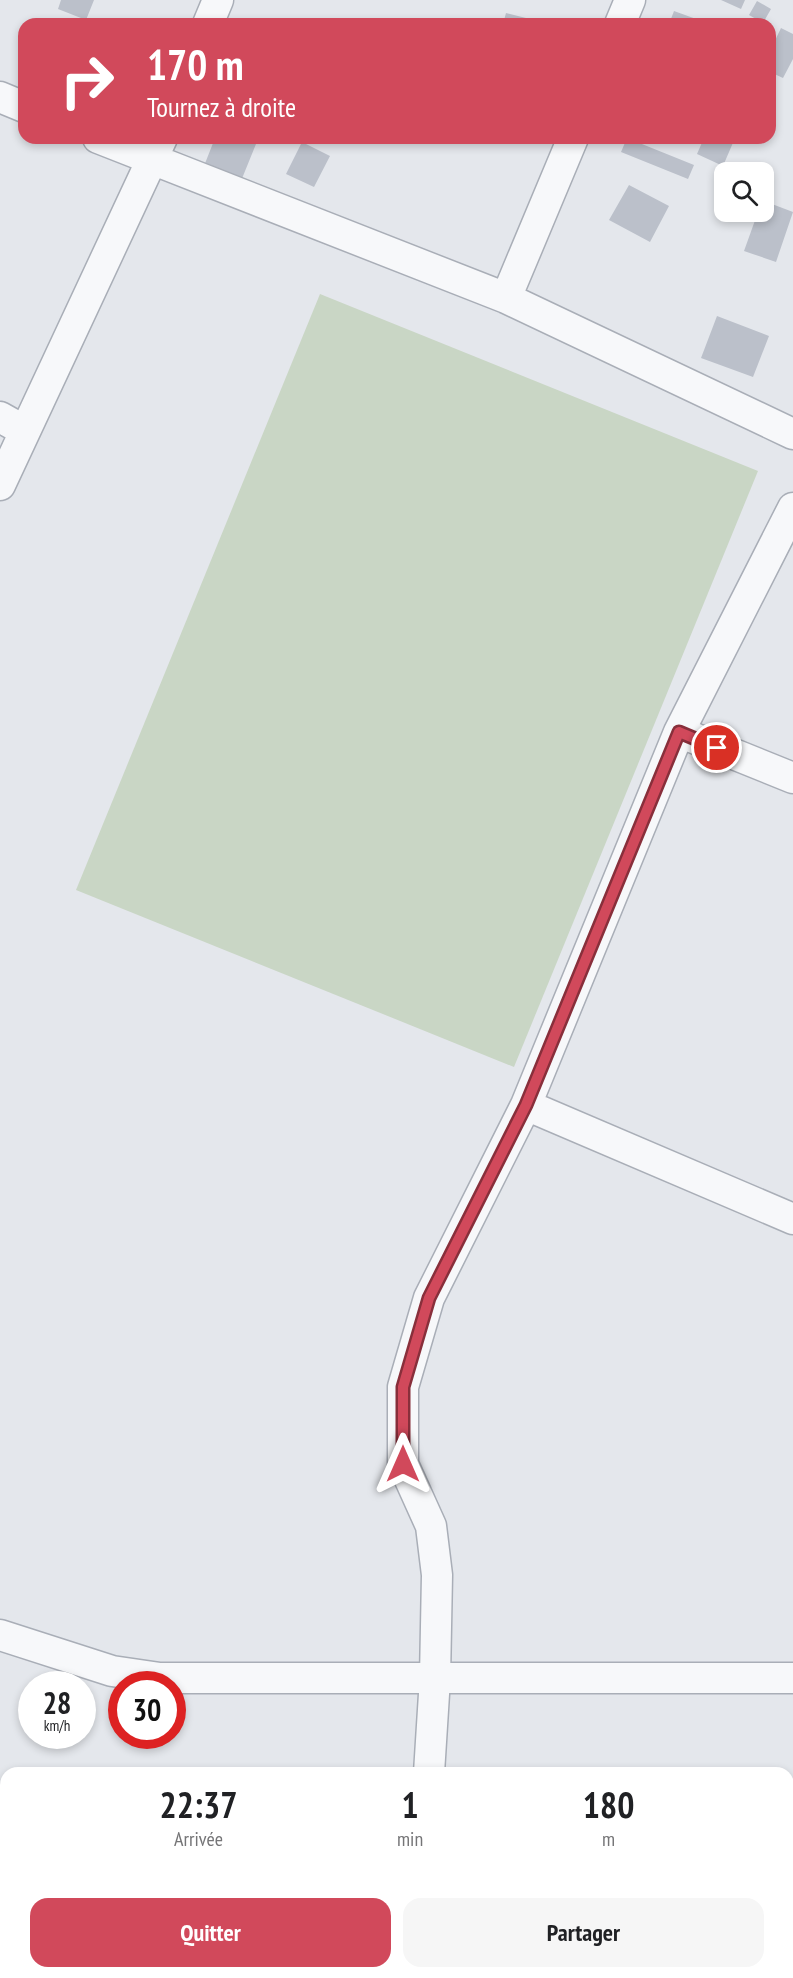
<!DOCTYPE html>
<html lang="fr">
<meta charset="utf-8">
<style>
:root{--surface:#fff;--page:#f6f6f6;--text:#202124;--muted:#757577;--accent:#d1495b}
body{margin:0;font-family:"PT Sans Narrow",sans-serif;background:var(--page);color:var(--text);height:100vh;display:flex;flex-direction:column;font-size:22px;white-space:nowrap}
*{box-sizing:border-box;margin:0}
p{font-size:20px;color:var(--muted)}
.icon{flex:none;width:33px;height:33px;fill:none;stroke:currentColor;stroke-width:2;stroke-linecap:round;stroke-linejoin:round}
.map{position:relative;flex:1;overflow:hidden}
.panel{position:absolute;left:0px;top:1767px;width:794px;height:212px;display:flex;flex-direction:column;background:var(--surface);border-radius:18px 18px 0 0;box-shadow:0 3px 9px #0003}
.panel>*{flex:none}
.banner{position:absolute;left:18px;top:18px;width:758px;height:126px;border-radius:18px;box-shadow:0 3px 9px #0003;background:#d1495b;color:#fff;overflow:hidden}
.controls{position:absolute;left:714px;top:162px;display:grid;gap:12px}
.controls a{display:grid;place-items:center;width:60px;height:60px;border-radius:12px;background:var(--surface);box-shadow:0 3px 9px #0003;font-size:30px}
.speed{position:absolute;left:18px;top:1671px;display:flex;gap:12px;font-size:30px;font-weight:700;text-align:center}
.speed>*{display:grid;place-content:center;width:78px;height:78px;border-radius:50%;background:var(--surface);box-shadow:0 3px 9px #0003;line-height:1}
.speed small{font-size:15px;font-weight:400}
.speed .limit{border:9px solid #d22;background:#fff;color:#111}
.pin{position:absolute;display:grid;place-items:center;width:51px;height:51px;color:#fff;margin:-26px;border:3px solid #fff;border-radius:50%;box-shadow:0 2px 6px #0007}
.me{position:absolute;width:66px;margin:-33px;rotate:0deg;stroke-linejoin:round;filter:drop-shadow(0 0 4px #0008)}
.turn{display:flex;align-items:center;gap:21px;height:126px;padding:0 30px;font-size:27px}
.turn .icon{width:78px;height:78px;stroke-width:2.5}
.turn b{display:block;font-size:42px;line-height:51px}
.eta{display:flex;justify-content:space-evenly;align-items:center;height:102px;text-align:center}
.eta b{font-size:36px;font-weight:700;line-height:42px}
.action{display:flex;gap:12px;margin-top:auto;padding:12px 30px}
.action a{flex:1;height:69px;border-radius:18px;background:var(--accent);color:#fff;font-size:24px;font-weight:700;line-height:69px;text-align:center}
.action a+a{background:var(--page);color:var(--text)}
.map>svg:first-child{display:block}
.green{fill:#c9d6c5}
.building{fill:#bbc0ca}
.lines{fill:none;stroke-linecap:round;stroke-linejoin:round}
.minor-casing{stroke:#a9aeb7;stroke-width:33}
.minor{stroke:#f7f8fa;stroke-width:30}
.route-casing{stroke:#882f3b;stroke-width:15}
.route{stroke:#d1495b;stroke-width:10}
</style>
<div class="map">
<svg width="793" height="1978" viewBox="0 0 793 1978">
<rect width="100%" height="100%" fill="#e4e7ec"/>
<!-- green -->
<path class="green" d="M320,294L758,471L514,1067L76,890Z"/>
<!-- building -->
<path class="building" d="M61,0H94L86,20L58,9Z
M721,0H745L741,9Z
M757,1L771,9L763,23L749,15Z
M674,11L710,24H669Z
M506,13L546,23V24H503Z
M781,28L793,34V59L783,78L770,72V51Z
M215,138H240L256,144L241,181L204,166Z
M627,138L694,165L688,179L621,152Z
M704,138H735L723,166L697,154Z
M302,142L330,156L314,187L286,174Z
M629,185L669,206L650,242L609,220Z
M764,201L793,212L776,262L744,251L758,212H764Z
M717,316L769,336L753,377L701,358Z"/>
<g class="lines">
<!-- minor casing -->
<g class="minor-casing">
<path id="minor" d="M208,24L218,0
M620,24L630,0
M0,97L24,107
M98,138L506,298L793,434
M506,298L573,138
M0,417L25,431
M0,485L162,138
M679,732L793,778
M526,1105L793,1219
M0,1635L112,1671L160,1678H793
M429,1773L435,1678L437,1575L431,1526L403,1464V1387L429,1298L526,1105L679,732L793,508
M390,1978L392,1972"/>
</g>
<!-- minor -->
<use href="#minor" class="minor"/>
</g>
<g class="lines">
<!-- route casing -->
<g class="route-casing">
<path id="route" d="M403,1464V1387L429,1298L526,1105L679,732L717,748"/>
</g>
<!-- route -->
<use href="#route" class="route"/>
</g>
</svg>
<div class="controls">
<a><svg class="icon" aria-label="search" viewBox="0 0 24 24"><circle cx="10" cy="10" r="6"/><path d="M15 15l6 6"/></svg></a>
</div>
<div class="speed"><div>28<small>km/h</small></div><div class="limit">30</div></div>
<div class="pin" style="left:717px;top:748px;background:#d93025"><svg class="icon" aria-label="arrive" viewBox="0 0 24 24"><path d="M6 21V4h12l-3 4 3 4H6"/></svg></div>
<svg class="me" style="left:403px;top:1464px" viewBox="-20 -20 40 40"><path d="M0-17L14 15 0 8-14 15z" fill="#d1495b" stroke="#fff" stroke-width="4"/></svg>
<div class="banner">
<div class="turn"><svg class="icon" aria-label="right" viewBox="0 0 24 24"><path d="M7 20v-9h11M14 6l5 5-5 5"/></svg><div><b>170 m</b>Tournez à droite</div></div>
</div>
<section class="panel">
<div class="eta">
<div><b>22:37</b><p>Arrivée</p></div>
<div><b>1</b><p>min</p></div>
<div><b>180</b><p>m</p></div>
</div>
<div class="action"><a>Quitter</a><a>Partager</a></div>
</section>
</div>
